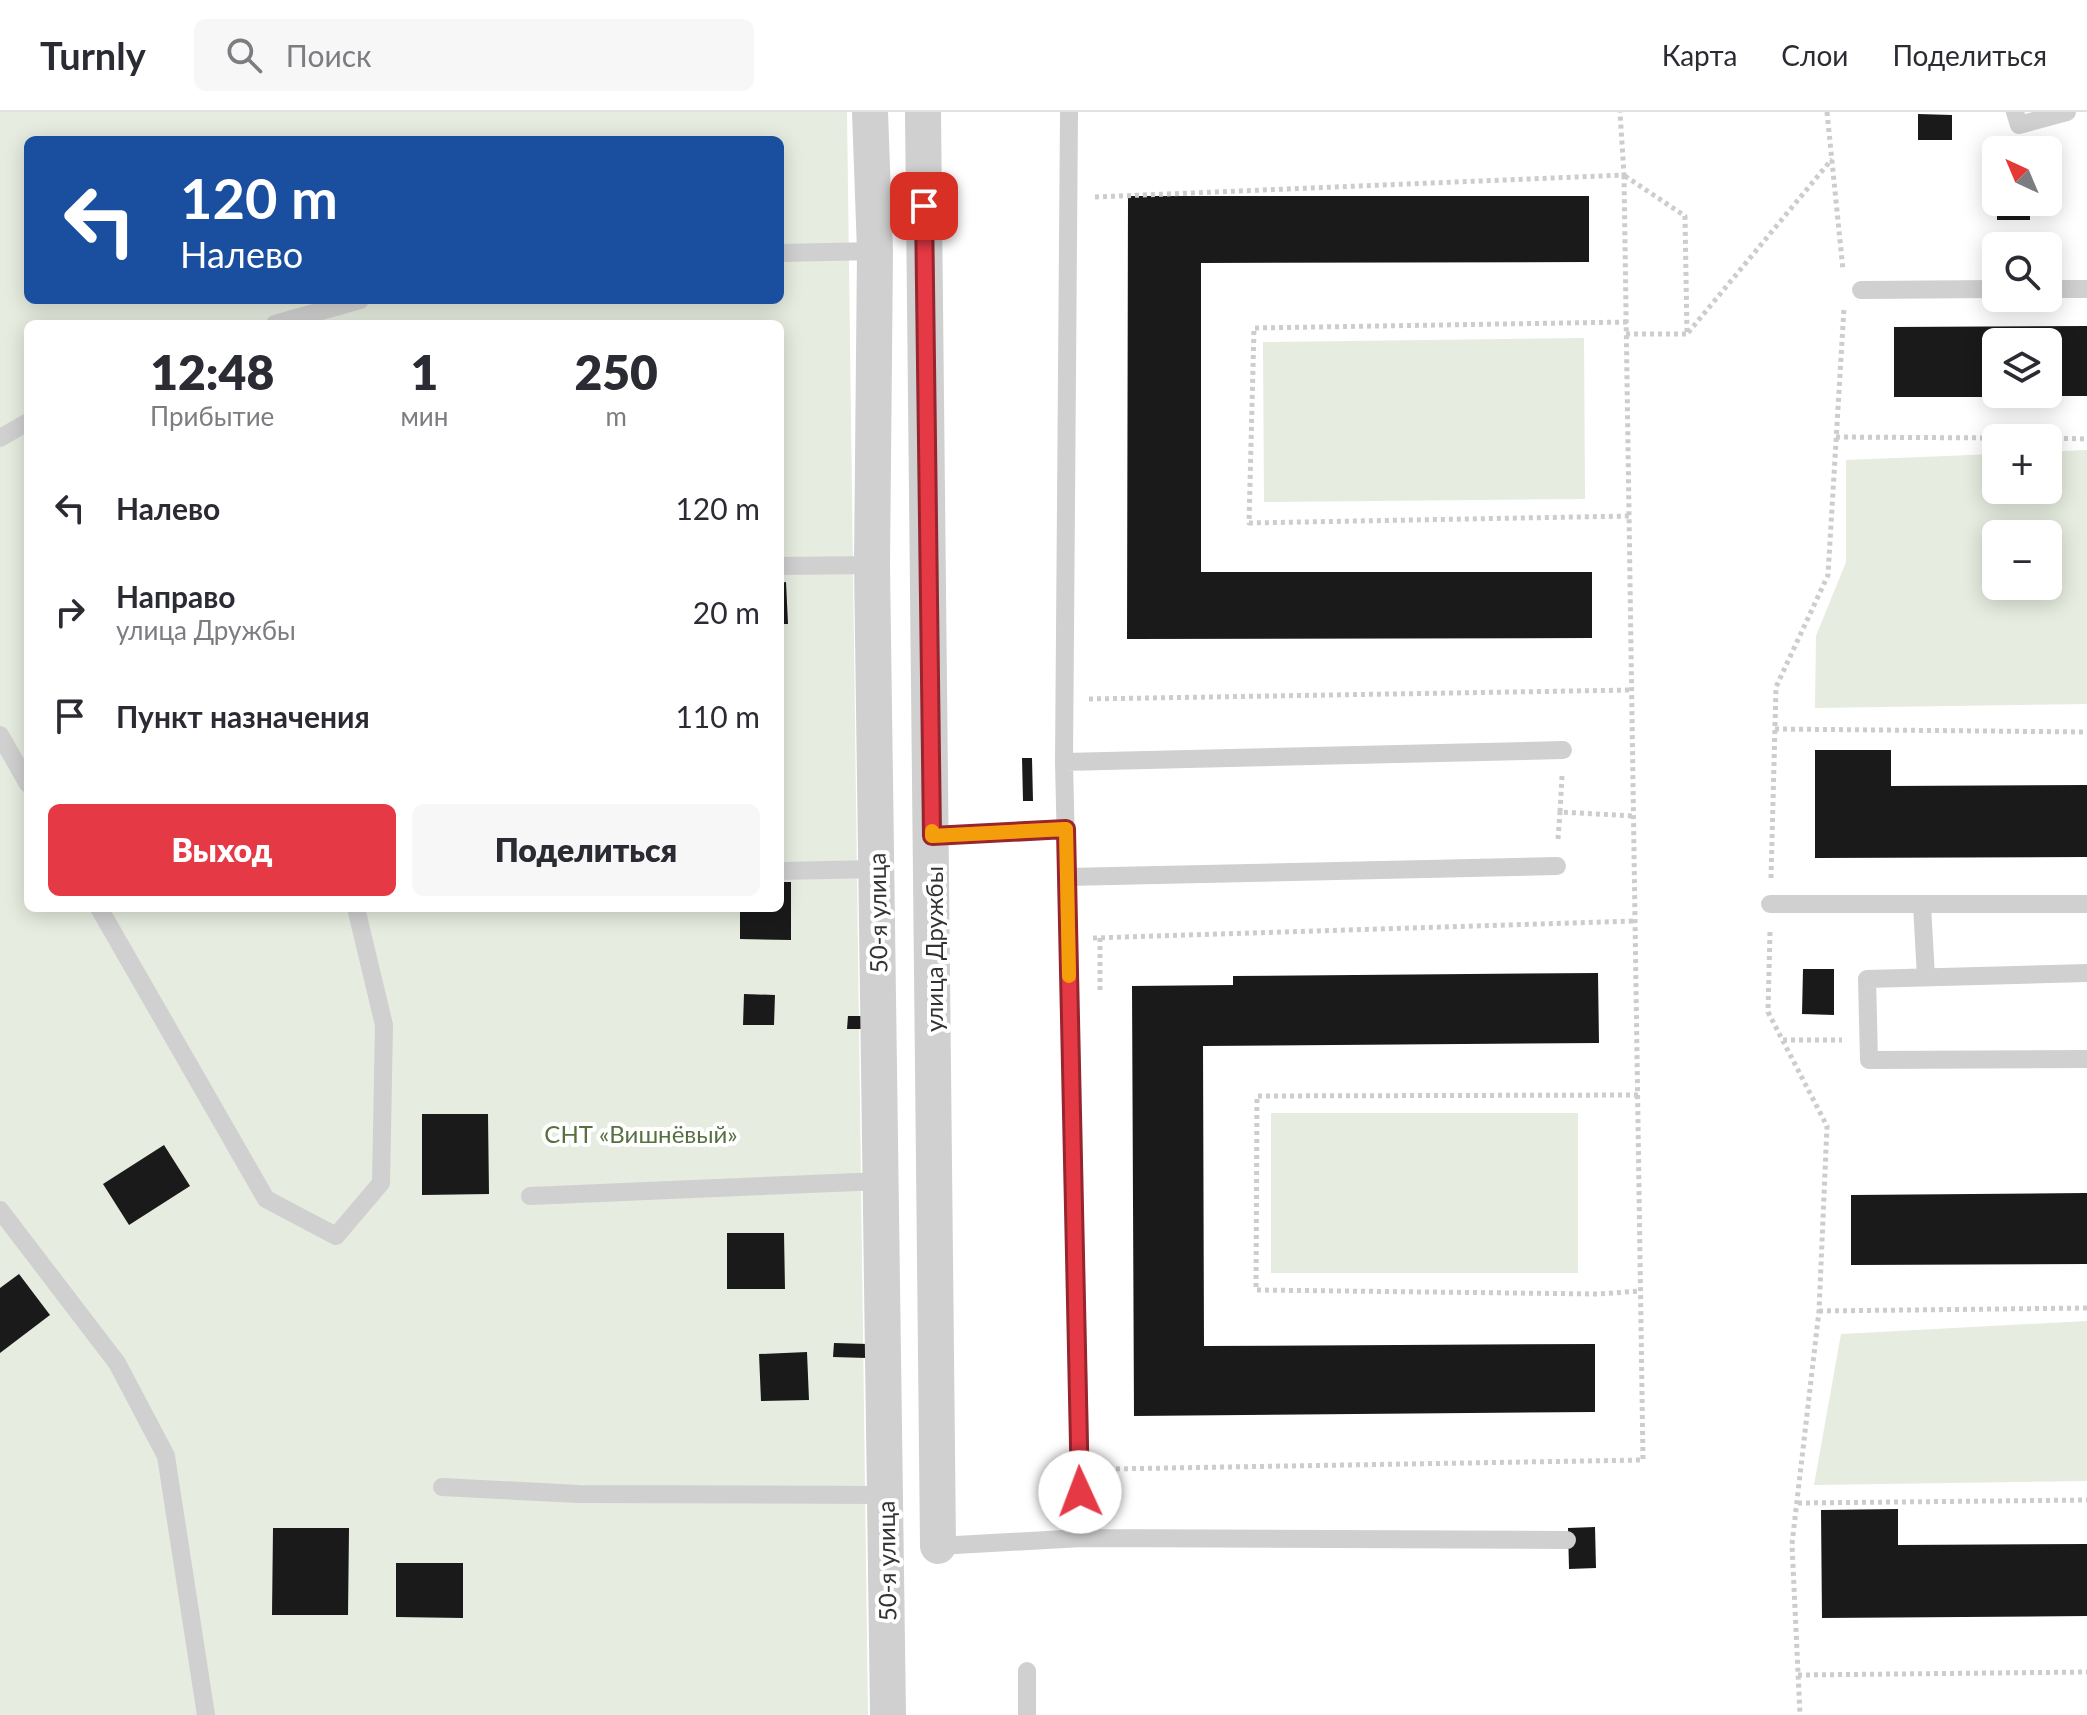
<!DOCTYPE html>
<html lang="ru">
<meta charset="utf-8">
<style>
:root{--surface:#fff;--page:#f7f7f7;--text:#2b2b33;--muted:#7c7c81;--line:#e1e1e2;--accent:#e63946}
body{margin:0;font-family:Lato,sans-serif;background:var(--page);color:var(--text);height:100vh;display:flex;flex-direction:column;font-size:30px;white-space:nowrap}
*{box-sizing:border-box;margin:0}
p{font-size:26px;color:var(--muted)}
.icon{flex:none;width:44px;height:44px;fill:none;stroke:currentColor;stroke-width:2;stroke-linecap:round;stroke-linejoin:round}
.map{position:relative;flex:1;overflow:hidden}
.side{position:absolute;left:24px;top:208px;width:760px;height:592px;display:flex;flex-direction:column;background:var(--surface);border-radius:12px;box-shadow:0 4px 20px #0003}
.side>*{flex:none}
.banner{position:absolute;left:24px;top:24px;width:760px;height:168px;border-radius:12px;box-shadow:0 4px 20px #0003;background:#1a4fa0;color:#fff;overflow:hidden}
.needle{width:52px;rotate:316deg}
.tools{position:absolute;left:1982px;top:24px;display:grid;gap:16px}
.tools a{display:grid;place-items:center;width:80px;height:80px;border-radius:12px;background:var(--surface);box-shadow:0 4px 20px #0003;font-size:40px}
.pin{position:absolute;display:grid;place-items:center;width:68px;height:68px;color:#fff;margin:-34px;border-radius:16px;box-shadow:0 4px 12px #0006}
.me{position:absolute;width:88px;margin:-44px;rotate:358deg;stroke-linejoin:round;filter:drop-shadow(0 0 6px #0008)}
.turn{display:flex;align-items:center;gap:28px;height:168px;padding:0 24px;font-size:36px}
.turn .icon{width:104px;height:104px;stroke-width:2.5}
.turn b{display:block;font-size:56px;line-height:68px}
.eta{display:flex;justify-content:space-evenly;align-items:center;height:136px;text-align:center}
.eta b{font-size:48px;font-weight:800;line-height:56px}
.cta{display:flex;gap:16px;margin-top:auto;padding:16px 24px}
.cta a{flex:1;height:92px;border-radius:12px;background:var(--accent);color:#fff;font-size:32px;font-weight:800;line-height:92px;text-align:center}
.cta a+a{background:var(--page);color:var(--text)}
ul{padding:0;list-style:none}
li{display:flex;align-items:center;gap:24px;height:104px;padding:0 24px}
li div{flex:1}
li b{display:block;font-size:30px}
li em{font-style:normal}
header{display:flex;align-items:center;gap:48px;box-sizing:border-box;height:112px;padding:0 40px;background:var(--surface);border-bottom:2px solid var(--line)}
header strong{font-size:38px}
nav{display:flex;gap:44px;margin-inline-start:auto;font-size:28px}
.search{width:560px;height:72px;background:var(--page);display:flex;align-items:center;gap:20px;box-sizing:border-box;padding:0 28px;border-radius:12px;color:var(--muted);font-size:30px}
.map>svg:first-child{display:block}
.green{fill:#e6ecdf;fill-rule:evenodd}
.building{fill:#1a1a1a}
.lines{fill:none;stroke-linecap:round;stroke-linejoin:round}
.path{stroke:#cdcdcd;stroke-width:5;stroke-dasharray:4 4;stroke-linecap:butt}
.service{stroke:#d0d0d0;stroke-width:18}
.minor{stroke:#d0d0d0;stroke-width:36}
.route-casing{stroke:#96252e;stroke-width:20}
.route{stroke:#e63946;stroke-width:14}
.slow{stroke:#f59e0b;stroke-width:14}
.labels{text-anchor:middle;dominant-baseline:central;stroke-width:8;stroke-linejoin:round;paint-order:stroke}
.street-label{font-size:24px;fill:#333;stroke:#fff}
.park-label{font-size:24px;fill:#56703f;stroke:#fff}
</style>
<header>
<strong>Turnly</strong>
<div class="search"><svg class="icon" aria-label="search" viewBox="0 0 24 24"><circle cx="10" cy="10" r="6"/><path d="M15 15l6 6"/></svg>Поиск</div>
<nav><a>Карта</a><a>Слои</a><a>Поделиться</a></nav>
</header>
<div class="map">
<svg width="2087" height="1603" viewBox="0 0 2087 1603">
<rect width="100%" height="100%" fill="#fff"/>
<!-- green -->
<path class="green" d="M0,0H847L868,1603H0ZM28,28H780V188H28ZM28,212H780V796H28Z
M1584,226L1585,387L1264,390L1263,230Z
M2087,338V592L1815,596L1816,524L1846,450V348L1996,342V378H2048V340ZM2048,422V474H1996V422Z
M1271,1001H1578V1161H1271Z
M2087,1209V1369L1814,1373L1841,1222Z"/>
<!-- building -->
<path class="building" d="M1918,2L1952,3V28H1918Z
M1128,84H1589V150L1201,151V460H1592V526L1127,527Z
M1997,90H2030V108H1997Z
M2087,214V284H2048V230H1996V285H1894V215Z
M786,470L788,512H780V471Z
M1815,638H1891V674L2087,673V745L1815,746Z
M1022,646H1032L1033,689H1023Z
M780,770H791V828L740,827V796H780Z
M1803,857H1834V903L1802,902Z
M1598,861L1599,931L1203,934L1204,1234L1595,1232V1300L1134,1304L1132,874L1233,873V864Z
M744,882L775,883L774,913H743Z
M848,904H865L864,917H847Z
M422,1002H488L489,1082L422,1083Z
M164,1033L190,1074L129,1113L103,1072Z
M2087,1081V1152L1851,1153V1083Z
M727,1121H784L785,1177H727Z
M19,1162L50,1203L0,1241V1176Z
M834,1231L868,1232L867,1246L833,1245Z
M807,1240L809,1288L761,1289L759,1242Z
M1898,1397V1433L2087,1432V1504L1822,1506L1821,1398Z
M1595,1415L1596,1456L1569,1457L1568,1416Z
M273,1416H349L348,1503H272Z
M396,1451H463V1506L396,1505Z"/>
<g class="lines">
<!-- path -->
<path class="path" d="M1827,0L1843,158
M1625,64L1685,104L1687,222L1832,47
M1095,85L1624,63L1620,0
M1627,210L1254,216L1249,411L1630,404
M1626,222H1687
M1836,325L1998,326
M2048,326L2087,327
M1089,587L1632,578
M1775,617L2087,620
M1562,664L1560,700L1634,704
M1558,727L1560,700
M1771,766L1776,575L1828,463L1844,196
M1770,820L1768,900L1827,1014L1819,1199L1792,1432L1800,1603
M1093,826L1636,809
M1100,826V880
M1783,928H1842
M1638,983L1257,984L1256,1178L1599,1182L1640,1179
M1819,1199L2087,1196
M1108,1357L1643,1348L1624,63
M1798,1391L2087,1388
M1798,1563L2087,1560"/>
<!-- service -->
<path class="service" d="M1069,0L1064,650L1082,1426
M2015,0L2019,13L2067,0
M780,141L875,139
M2048,177H2087
M1861,178L1996,177
M275,212L360,188
M0,326L28,310
M780,454L872,453
M0,623L28,672
M1064,650L1563,638
M932,724L1066,717
M780,759L876,757
M1067,765L1557,754
M1770,792H2087
M1922,793L1926,865
M99,796L266,1087L336,1124L381,1071L384,913L356,796
M2087,861L1867,867L1869,948L2087,947
M530,1084L881,1069
M0,1098L117,1251L166,1344L206,1603
M442,1375L579,1382L885,1383
M938,1434L1082,1426L1567,1428
M1027,1559V1603"/>
<!-- minor -->
<path class="minor" d="M870,0L875,139L872,453L888,1603
M923,0L938,1434"/>
</g>
<g class="lines">
<!-- route casing -->
<g class="route-casing">
<path id="route" d="M924,94L932,724L1066,717L1080,1380"/>
</g>
<!-- route -->
<use href="#route" class="route"/>
<!-- slow -->
<path class="slow" d="M932,719V724L1066,717L1069,864"/>
</g>
<g class="labels">
<!-- street labels -->
<g class="street-label">
<text transform="translate(877 801) rotate(-91)">50-я улица</text>
<text transform="translate(933 837) rotate(-90)">улица Дружбы</text>
<text transform="translate(886 1449) rotate(-91)">50-я улица</text>
</g>
<!-- park labels -->
<g class="park-label">
<text x="641" y="1021">СНТ «Вишнёвый»</text>
</g>
</g>
</svg>
<div class="tools">
<a><svg class="needle" viewBox="-14 -14 28 28"><path d="M0-13l5 13h-10z" fill="#e53935"/><path d="M0 13l5-13h-10z" fill="#7c7c81"/></svg></a>
<a><svg class="icon" aria-label="search" viewBox="0 0 24 24"><circle cx="10" cy="10" r="6"/><path d="M15 15l6 6"/></svg></a>
<a><svg class="icon" aria-label="layers" viewBox="0 0 24 24"><path d="M12 4l9 5-9 5-9-5zM3 14l9 5 9-5"/></svg></a>
<a>+</a>
<a>−</a>
</div>
<div class="pin" style="left:924px;top:94px;background:#d93025"><svg class="icon" aria-label="arrive" viewBox="0 0 24 24"><path d="M6 21V4h12l-3 4 3 4H6"/></svg></div>
<svg class="me" style="left:1080px;top:1380px" viewBox="-20 -20 40 40"><circle r="19" fill="#fff"/><path d="M0-13L10 11 0 6-10 11z" fill="#e63946"/></svg>
<div class="banner">
<div class="turn"><svg class="icon" aria-label="left" viewBox="0 0 24 24"><path d="M17 20v-9H6M10 6l-5 5 5 5"/></svg><div><b>120 m</b>Налево</div></div>
</div>
<section class="side">
<div class="eta">
<div><b>12:48</b><p>Прибытие</p></div>
<div><b>1</b><p>мин</p></div>
<div><b>250</b><p>m</p></div>
</div>
<ul>
<li><svg class="icon" aria-label="left" viewBox="0 0 24 24"><path d="M17 20v-9H6M10 6l-5 5 5 5"/></svg><div><b>Налево</b></div><em>120 m</em></li>
<li><svg class="icon" aria-label="right" viewBox="0 0 24 24"><path d="M7 20v-9h11M14 6l5 5-5 5"/></svg><div><b>Направо</b><p>улица Дружбы</p></div><em>20 m</em></li>
<li><svg class="icon" aria-label="arrive" viewBox="0 0 24 24"><path d="M6 21V4h12l-3 4 3 4H6"/></svg><div><b>Пункт назначения</b></div><em>110 m</em></li>
</ul>
<div class="cta"><a>Выход</a><a>Поделиться</a></div>
</section>
</div>
